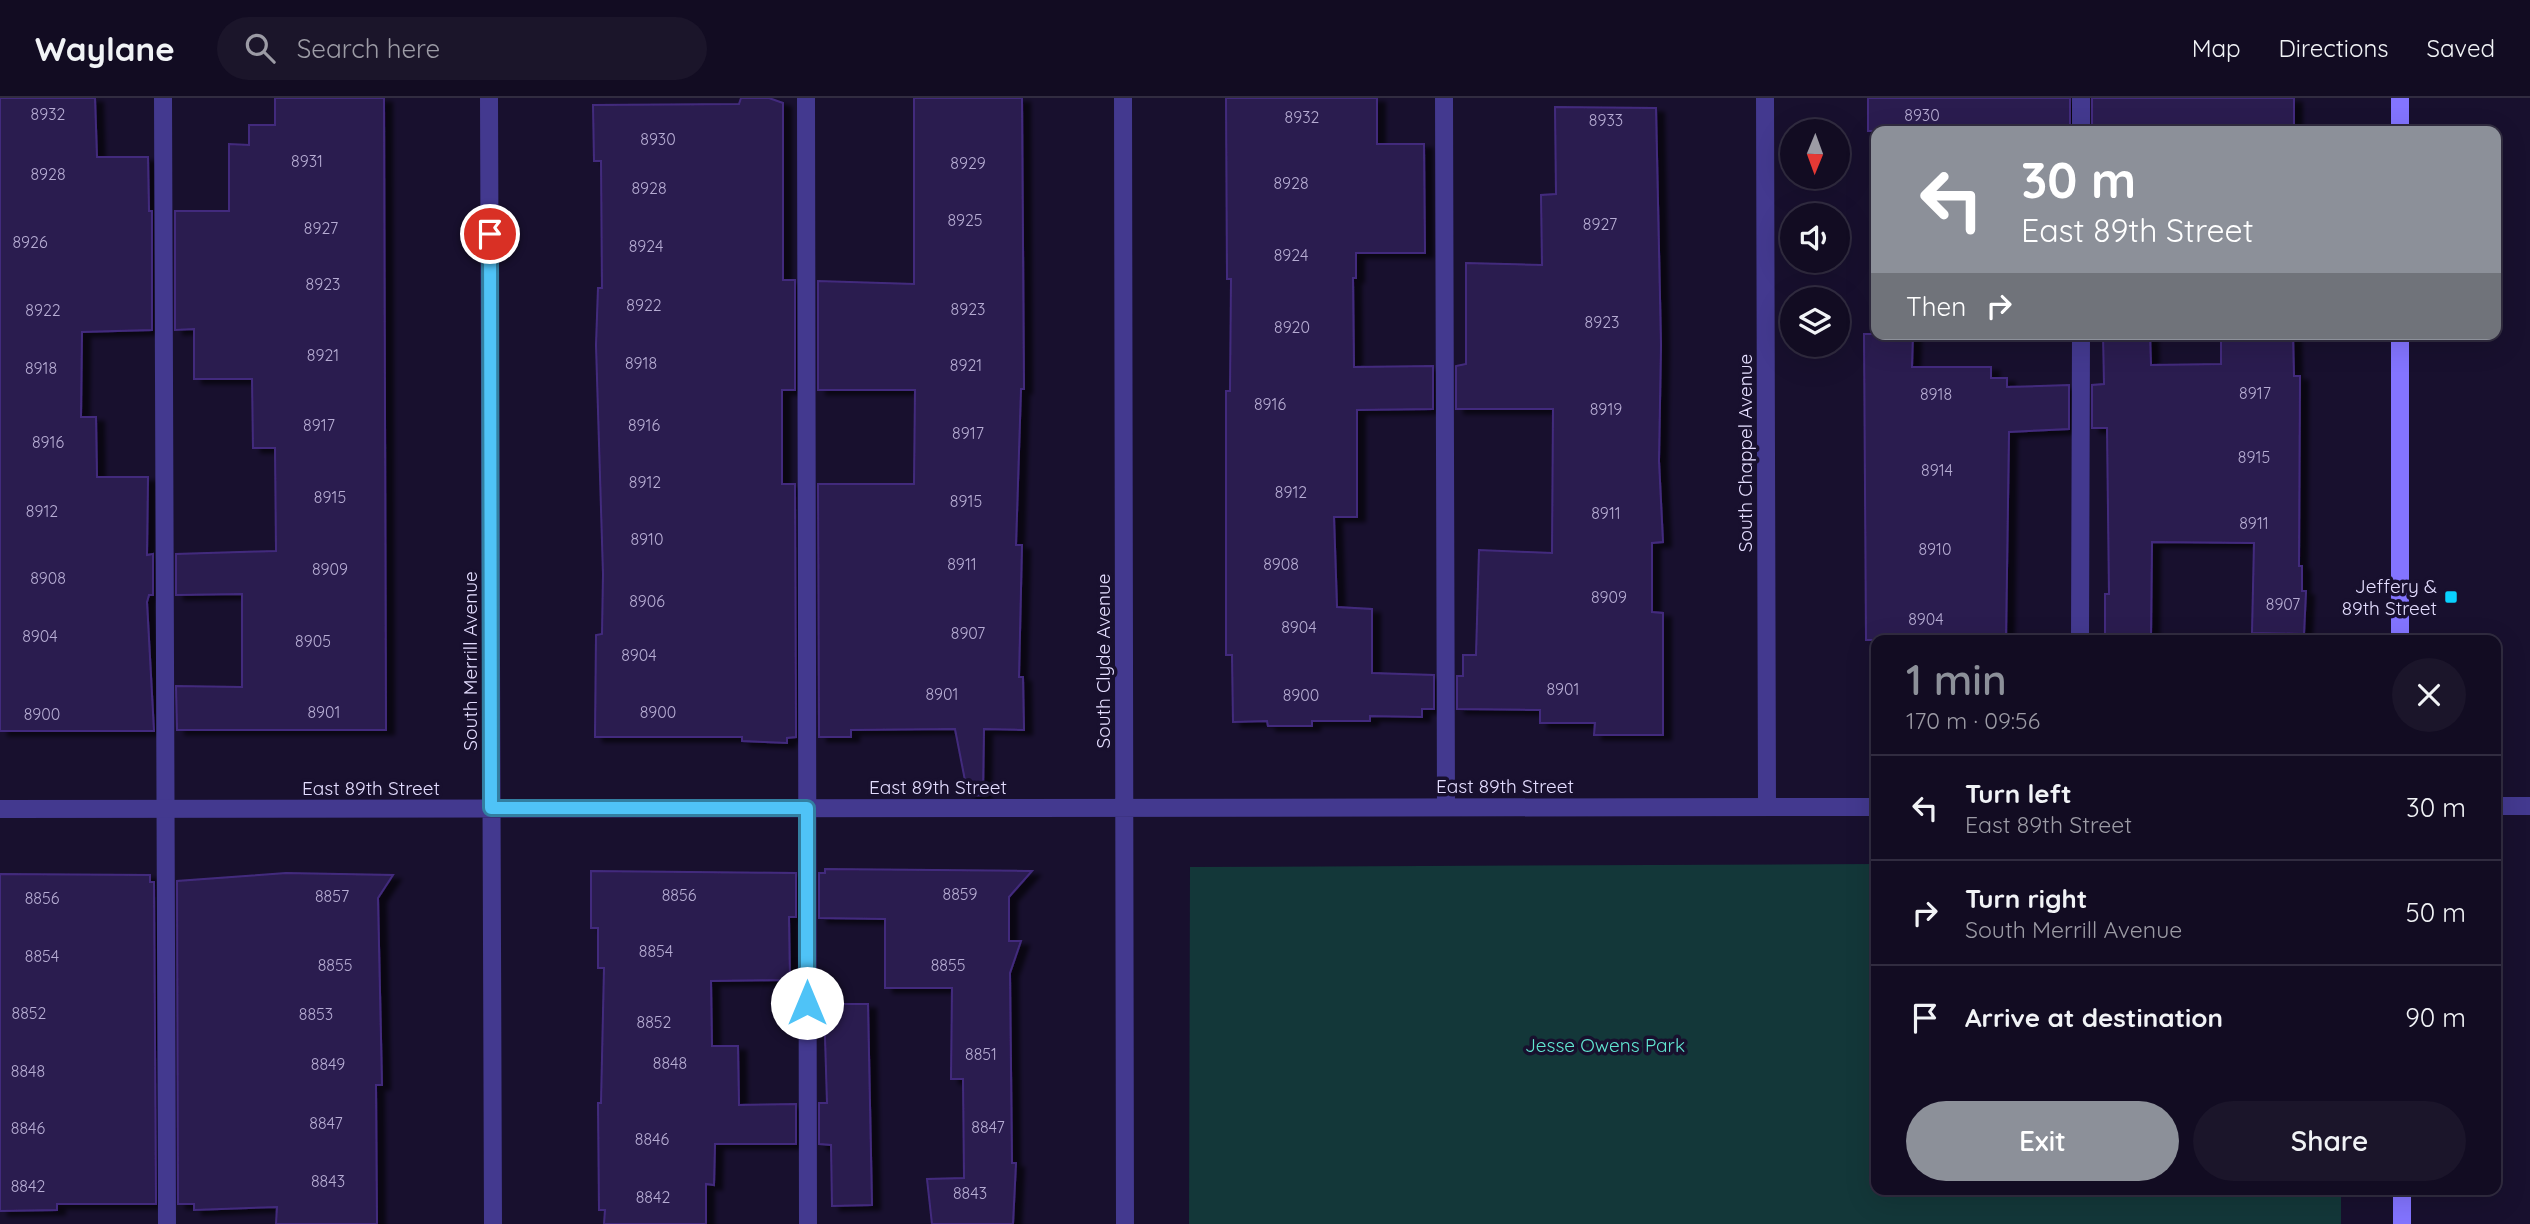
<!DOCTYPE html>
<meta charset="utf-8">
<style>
:root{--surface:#120c22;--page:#1b152a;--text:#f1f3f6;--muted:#9c9ba5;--line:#312c40;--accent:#8c9099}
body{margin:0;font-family:Quicksand,sans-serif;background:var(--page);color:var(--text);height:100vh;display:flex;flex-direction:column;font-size:26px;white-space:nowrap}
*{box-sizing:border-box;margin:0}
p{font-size:23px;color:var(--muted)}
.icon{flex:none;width:38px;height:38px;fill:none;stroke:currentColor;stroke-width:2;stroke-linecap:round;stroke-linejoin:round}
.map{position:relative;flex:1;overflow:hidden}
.side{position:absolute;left:1871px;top:537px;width:630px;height:560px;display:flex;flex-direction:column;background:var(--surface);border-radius:14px;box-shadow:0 7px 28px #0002,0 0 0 2px var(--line)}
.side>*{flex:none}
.banner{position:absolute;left:1871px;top:28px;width:630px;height:214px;border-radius:14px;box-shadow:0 7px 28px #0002,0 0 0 2px var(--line);background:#8c9099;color:#fff;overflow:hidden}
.needle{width:46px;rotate:181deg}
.fabs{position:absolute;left:1780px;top:21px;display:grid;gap:14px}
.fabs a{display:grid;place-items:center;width:70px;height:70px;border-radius:50%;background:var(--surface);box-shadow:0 7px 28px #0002,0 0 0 2px var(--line);font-size:35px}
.pin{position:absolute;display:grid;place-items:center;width:60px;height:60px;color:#fff;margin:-30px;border:4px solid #fff;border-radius:50%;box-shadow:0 2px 7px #0007}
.me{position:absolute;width:77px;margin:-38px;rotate:0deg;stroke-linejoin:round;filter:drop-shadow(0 0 5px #0008)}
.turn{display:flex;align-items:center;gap:24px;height:147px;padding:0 35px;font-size:32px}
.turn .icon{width:91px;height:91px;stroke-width:2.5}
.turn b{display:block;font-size:49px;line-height:60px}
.then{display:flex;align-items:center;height:66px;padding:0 35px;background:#0003;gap:14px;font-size:26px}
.round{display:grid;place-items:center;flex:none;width:74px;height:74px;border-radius:37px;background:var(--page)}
.overview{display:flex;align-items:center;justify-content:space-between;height:119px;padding:0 35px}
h1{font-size:42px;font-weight:600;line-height:52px;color:var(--accent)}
.action{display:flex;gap:14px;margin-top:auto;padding:14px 35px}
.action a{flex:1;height:80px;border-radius:42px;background:var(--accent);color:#fff;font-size:28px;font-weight:600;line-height:80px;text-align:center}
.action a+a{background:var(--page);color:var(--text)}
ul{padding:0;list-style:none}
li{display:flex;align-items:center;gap:21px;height:105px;padding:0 35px;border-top:2px solid var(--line)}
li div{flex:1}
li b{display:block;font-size:26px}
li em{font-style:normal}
header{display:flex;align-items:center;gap:42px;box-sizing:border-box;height:98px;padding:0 35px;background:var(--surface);border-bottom:2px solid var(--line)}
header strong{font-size:33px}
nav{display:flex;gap:38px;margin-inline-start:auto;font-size:24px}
.search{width:490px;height:63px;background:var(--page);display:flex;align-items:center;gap:18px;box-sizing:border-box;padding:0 24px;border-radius:38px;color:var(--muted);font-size:26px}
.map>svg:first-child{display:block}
.green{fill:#133739}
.building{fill:#2a1b50;stroke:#432c7d;stroke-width:2;filter:url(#shadow)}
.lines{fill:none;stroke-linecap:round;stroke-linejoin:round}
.lane{stroke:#43398f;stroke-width:18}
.street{stroke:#43398f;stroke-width:18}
.secondary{stroke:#8374ff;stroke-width:18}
.route-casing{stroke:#337fa1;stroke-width:18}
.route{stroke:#4fc3f7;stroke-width:12}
.poi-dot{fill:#09d2ff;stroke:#18102e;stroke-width:2.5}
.labels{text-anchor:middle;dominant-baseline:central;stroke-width:7;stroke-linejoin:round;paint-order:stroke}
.number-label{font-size:16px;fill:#b6acd3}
.street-label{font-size:19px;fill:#e4ddff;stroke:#18102e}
.poi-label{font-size:19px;fill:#e4ddff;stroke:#18102e;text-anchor:end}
.park-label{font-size:19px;fill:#61e7d1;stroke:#18102e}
</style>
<header>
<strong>Waylane</strong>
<div class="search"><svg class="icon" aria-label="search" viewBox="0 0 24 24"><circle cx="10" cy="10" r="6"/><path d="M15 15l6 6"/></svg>Search here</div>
<nav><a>Map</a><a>Directions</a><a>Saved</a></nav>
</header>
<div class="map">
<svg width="2530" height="1126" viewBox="0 0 2530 1126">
<defs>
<filter id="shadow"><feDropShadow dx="8" dy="4.5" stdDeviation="2" flood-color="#0009"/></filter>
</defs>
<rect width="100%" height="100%" fill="#18102e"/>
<!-- green -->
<path class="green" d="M1876,766V1092H2341V1126H1189L1190,769Z"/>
<!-- building -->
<path class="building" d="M0,0H95L97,59H148L149,113H152V232L82,234L81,319H96L97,379H148L147,457L153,456V497H149L147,504L154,633H0Z
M275,0H384L386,632H177L176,588L242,589V496L176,497V456L276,453L275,350H253L252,281H194V231L175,232V113H229V46L249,47V27H275Z
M741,0H769L783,5V182H795V292H782V386H795L796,639L787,640V645L742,643V639H595L596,537L602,536L603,476L596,247L598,190H602L601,63H594L593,7L739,6Z
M914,0H1022L1024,291H1021L1016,447H1022L1019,579H1023L1024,632L984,631L983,697L968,698L955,631L851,632V639H819L818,386H914L915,292H818V183L914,186Z
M1226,0H1377V46H1424L1425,155H1356V180H1353L1354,269L1433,268V311L1357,312V419H1334L1337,509L1372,511V575L1434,577V611H1422V619L1370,618V623H1312V628H1268L1267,623L1233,624L1232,557H1226V293H1230L1231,181H1227Z
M1868,0H2070V30H2061V33H1868Z
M2092,0H2294V33L2092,31Z
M1555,9L1656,10L1661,247L1659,363L1663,444L1652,445V514L1663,515V637H1594L1595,625H1540V612L1457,611V578H1463V557H1476L1479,452L1552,455L1553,311H1456V268L1466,266V165L1542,167L1541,97L1556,96Z
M1864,236H1913L1912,269H1991V280H2007V289L2069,287V331L2009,334L2006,542H1866Z
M2103,236H2150L2151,267L2221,266V236H2293L2294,278H2300L2299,468H2302V493H2306L2304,536L2252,535L2254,445L2152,444L2151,539H2105V496H2109L2107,330H2092V287L2104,286Z
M825,771L1032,773L1009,799V843H1021L1010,875L1012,1065H1016L1013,1126H932L927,1081L964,1080L963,981H951L952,890H885V821L819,820V775H825Z
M591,773L796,775V819H789L790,882L711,883L712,948H738L739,1007L796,1006V1046H715L714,1087L706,1086V1126H604L605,1112H599L598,1005H601L604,870H598V830H591Z
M286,775L393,777L378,800L382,987H376L377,1126H276L277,1109L194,1112V1106H178L177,783Z
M0,776L150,777V784H154L156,1106H57V1112L0,1113Z
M824,906H868L872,1107L832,1108L831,1047L819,1046V1005H827Z"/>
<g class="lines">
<!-- lane -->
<path class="lane" d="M163,0L167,1126
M806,0L808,1126
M1444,0L1446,709
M2081,33V0
M2080,542L2081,236"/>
<!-- street -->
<path class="street" d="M489,0L493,1126
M1123,0L1125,1126
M1765,0L1767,709
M2496,708H2530
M0,711L1876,709"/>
<!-- secondary -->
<path class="secondary" d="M2400,0V33
M2400,236V542
M2402,1092V1126"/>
</g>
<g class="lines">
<!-- route casing -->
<g class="route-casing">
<path id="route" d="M490,136L491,710H807V905"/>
</g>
<!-- route -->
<use href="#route" class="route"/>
</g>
<!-- markers -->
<rect class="poi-dot" x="2444" y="492" width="14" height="14" rx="3.5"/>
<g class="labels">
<!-- number labels -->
<g class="number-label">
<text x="48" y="16">8932</text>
<text x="1922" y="17">8930</text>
<text x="1302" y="19">8932</text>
<text x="1606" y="22">8933</text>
<text x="658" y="41">8930</text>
<text x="307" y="63">8931</text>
<text x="968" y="65">8929</text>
<text x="48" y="76">8928</text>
<text x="1291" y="85">8928</text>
<text x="649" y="90">8928</text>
<text x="965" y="122">8925</text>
<text x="1600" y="126">8927</text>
<text x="321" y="130">8927</text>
<text x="30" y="144">8926</text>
<text x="646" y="148">8924</text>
<text x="1291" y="157">8924</text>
<text x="323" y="186">8923</text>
<text x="644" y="207">8922</text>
<text x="968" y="211">8923</text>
<text x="43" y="212">8922</text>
<text x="1602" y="224">8923</text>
<text x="1292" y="229">8920</text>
<text x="323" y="257">8921</text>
<text x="641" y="265">8918</text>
<text x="966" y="267">8921</text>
<text x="41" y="270">8918</text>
<text x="2255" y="295">8917</text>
<text x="1936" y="296">8918</text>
<text x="1270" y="306">8916</text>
<text x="1606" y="311">8919</text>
<text x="319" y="327">8917</text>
<text x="644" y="327">8916</text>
<text x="968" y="335">8917</text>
<text x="48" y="344">8916</text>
<text x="2254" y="359">8915</text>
<text x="1937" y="372">8914</text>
<text x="645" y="384">8912</text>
<text x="1291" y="394">8912</text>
<text x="330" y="399">8915</text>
<text x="966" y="403">8915</text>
<text x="42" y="413">8912</text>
<text x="1606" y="415">8911</text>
<text x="2254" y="425">8911</text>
<text x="647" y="441">8910</text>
<text x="1935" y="451">8910</text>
<text x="962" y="466">8911</text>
<text x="1281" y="466">8908</text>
<text x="330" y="471">8909</text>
<text x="48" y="480">8908</text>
<text x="1609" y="499">8909</text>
<text x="647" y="503">8906</text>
<text x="2283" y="506">8907</text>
<text x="1926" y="521">8904</text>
<text x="1299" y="529">8904</text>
<text x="968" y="535">8907</text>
<text x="40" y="538">8904</text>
<text x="313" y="543">8905</text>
<text x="639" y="557">8904</text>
<text x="1563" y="591">8901</text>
<text x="942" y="596">8901</text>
<text x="1301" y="597">8900</text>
<text x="324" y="614">8901</text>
<text x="658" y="614">8900</text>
<text x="42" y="616">8900</text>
<text x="960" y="796">8859</text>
<text x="679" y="797">8856</text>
<text x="332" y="798">8857</text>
<text x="42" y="800">8856</text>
<text x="656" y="853">8854</text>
<text x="42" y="858">8854</text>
<text x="335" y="867">8855</text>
<text x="948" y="867">8855</text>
<text x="29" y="915">8852</text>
<text x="316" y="916">8853</text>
<text x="654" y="924">8852</text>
<text x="981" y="956">8851</text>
<text x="670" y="965">8848</text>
<text x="328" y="966">8849</text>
<text x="28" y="973">8848</text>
<text x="326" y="1025">8847</text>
<text x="988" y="1029">8847</text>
<text x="28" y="1030">8846</text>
<text x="652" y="1041">8846</text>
<text x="328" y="1083">8843</text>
<text x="28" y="1088">8842</text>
<text x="970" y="1095">8843</text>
<text x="653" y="1099">8842</text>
</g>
<!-- street labels -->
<g class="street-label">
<text transform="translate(1745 355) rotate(-90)">South Chappel Avenue</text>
<text transform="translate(470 563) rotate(-90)">South Merrill Avenue</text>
<text transform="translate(1103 563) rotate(-90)">South Clyde Avenue</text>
<text x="1505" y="688">East 89th Street</text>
<text x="938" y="689">East 89th Street</text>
<text x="371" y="690">East 89th Street</text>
</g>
<!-- poi labels -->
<g class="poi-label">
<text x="2437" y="488">Jeffery &amp;<tspan x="2437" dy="22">89th Street</tspan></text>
</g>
<!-- park labels -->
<g class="park-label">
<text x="1605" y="947">Jesse Owens Park</text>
</g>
</g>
</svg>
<div class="fabs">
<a><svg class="needle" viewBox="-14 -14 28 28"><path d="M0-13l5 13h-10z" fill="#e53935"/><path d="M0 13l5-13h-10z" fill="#9c9ba5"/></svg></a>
<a><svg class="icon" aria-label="sound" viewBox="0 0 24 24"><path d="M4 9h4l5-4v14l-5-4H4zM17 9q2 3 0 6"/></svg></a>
<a><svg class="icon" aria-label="layers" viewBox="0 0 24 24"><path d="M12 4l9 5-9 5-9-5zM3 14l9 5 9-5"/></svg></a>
</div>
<div class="pin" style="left:490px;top:136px;background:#d93025"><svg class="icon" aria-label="arrive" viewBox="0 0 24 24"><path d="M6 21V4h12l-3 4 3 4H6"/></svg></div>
<svg class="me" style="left:807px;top:905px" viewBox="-20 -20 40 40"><circle r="19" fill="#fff"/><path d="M0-13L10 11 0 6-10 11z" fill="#4fc3f7"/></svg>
<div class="banner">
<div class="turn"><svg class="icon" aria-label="left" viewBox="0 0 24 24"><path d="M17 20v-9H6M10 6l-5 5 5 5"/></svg><div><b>30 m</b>East 89th Street</div></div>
<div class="then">Then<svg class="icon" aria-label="right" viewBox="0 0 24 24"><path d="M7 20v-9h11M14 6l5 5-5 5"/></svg></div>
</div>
<section class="side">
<div class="overview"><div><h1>1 min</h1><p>170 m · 09:56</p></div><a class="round"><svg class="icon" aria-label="close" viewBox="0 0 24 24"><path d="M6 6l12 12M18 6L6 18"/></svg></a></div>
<ul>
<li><svg class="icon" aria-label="left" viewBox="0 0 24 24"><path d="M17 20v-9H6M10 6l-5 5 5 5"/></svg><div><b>Turn left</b><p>East 89th Street</p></div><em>30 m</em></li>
<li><svg class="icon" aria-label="right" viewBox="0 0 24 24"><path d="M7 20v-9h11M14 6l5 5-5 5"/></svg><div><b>Turn right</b><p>South Merrill Avenue</p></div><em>50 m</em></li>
<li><svg class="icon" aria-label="arrive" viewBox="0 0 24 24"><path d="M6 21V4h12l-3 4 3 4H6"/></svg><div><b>Arrive at destination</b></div><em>90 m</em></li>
</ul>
<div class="action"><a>Exit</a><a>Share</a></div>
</section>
</div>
